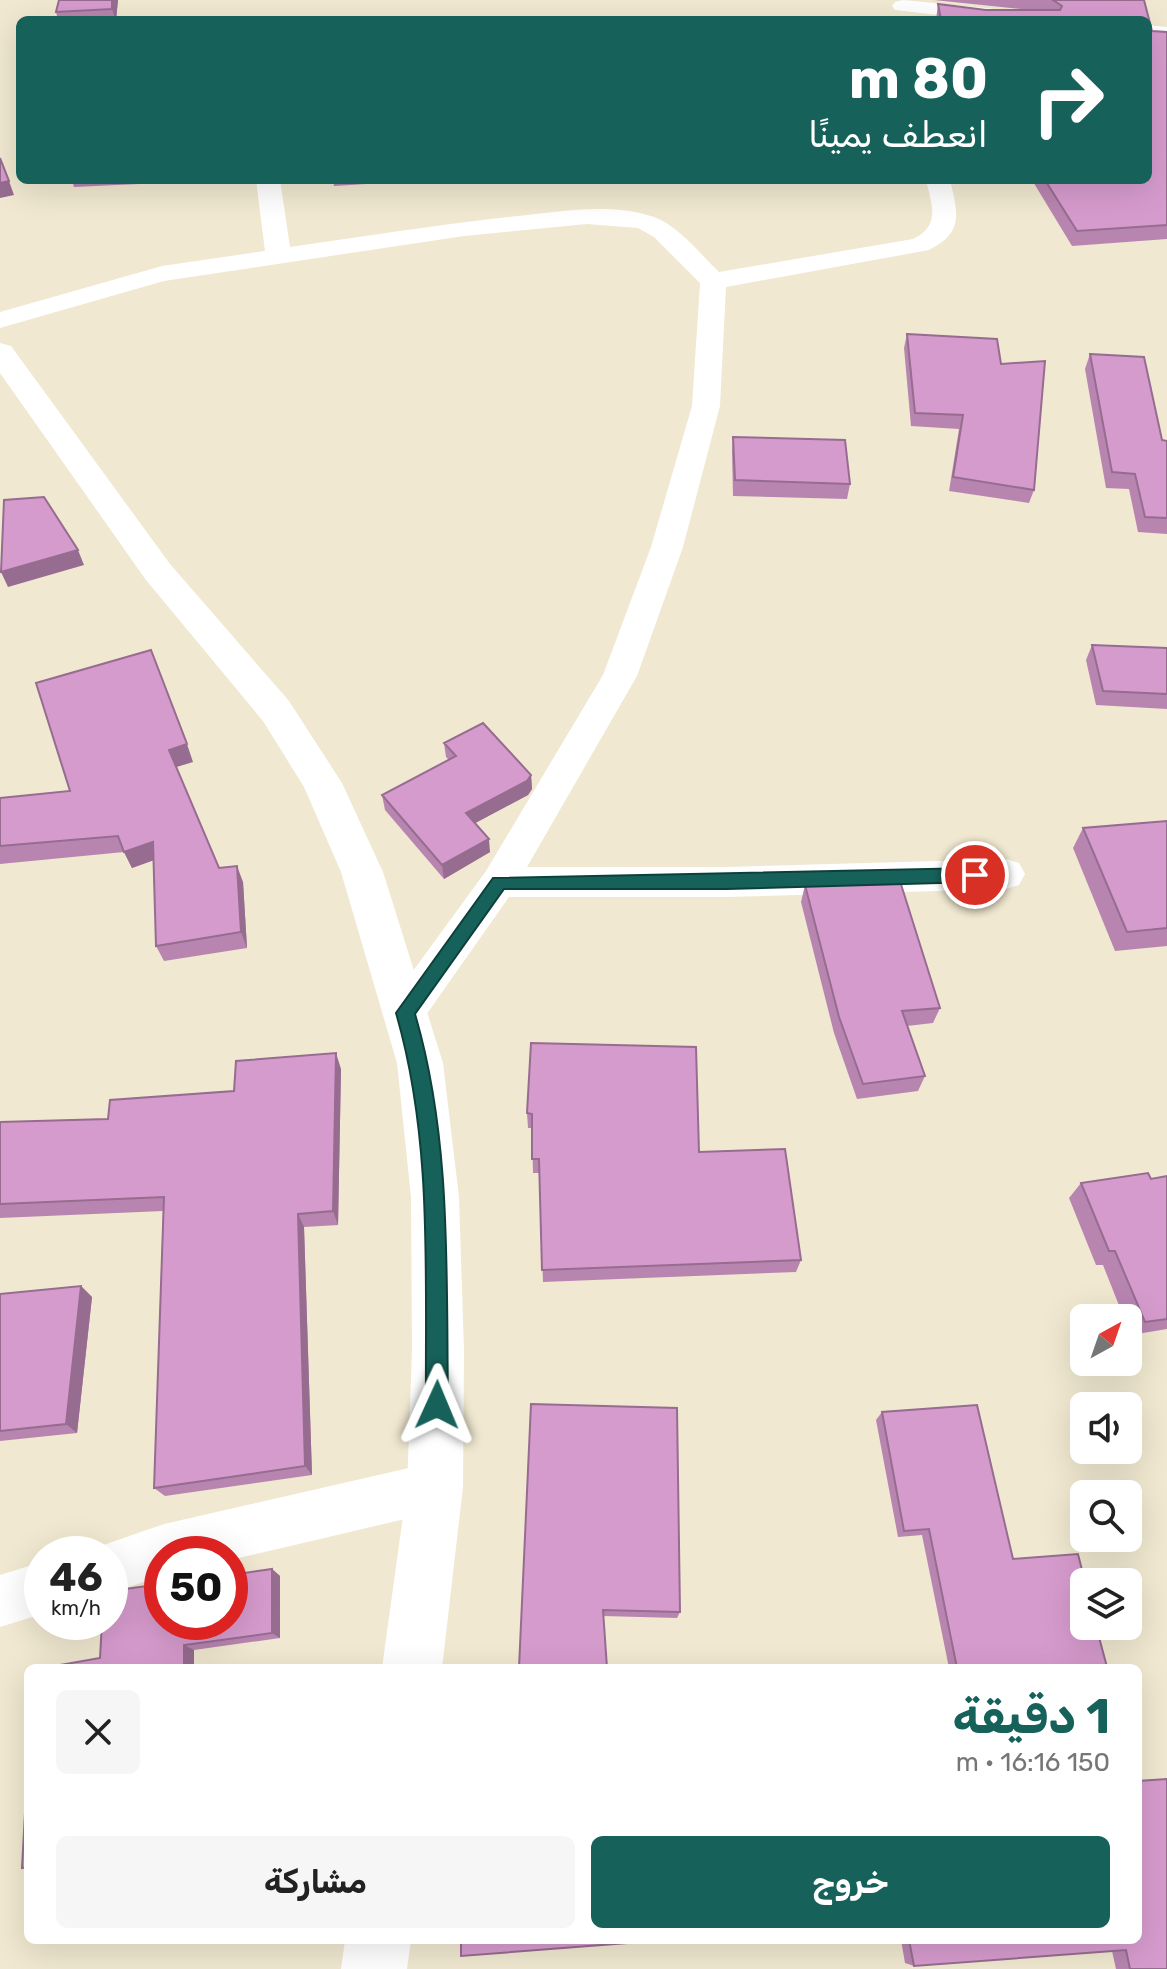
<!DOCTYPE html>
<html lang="ar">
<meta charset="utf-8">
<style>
:root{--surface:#fff;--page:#f6f6f6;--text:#222;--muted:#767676;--accent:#16625b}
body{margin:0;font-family:Rubik,Cairo,sans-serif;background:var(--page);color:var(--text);direction:rtl;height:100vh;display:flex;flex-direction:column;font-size:30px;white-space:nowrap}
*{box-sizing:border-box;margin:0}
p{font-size:26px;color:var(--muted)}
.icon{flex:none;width:44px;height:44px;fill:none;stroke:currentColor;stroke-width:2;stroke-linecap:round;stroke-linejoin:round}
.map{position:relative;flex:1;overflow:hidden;direction:ltr}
.details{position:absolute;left:24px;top:1664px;width:1118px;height:280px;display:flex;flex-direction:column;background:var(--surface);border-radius:12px;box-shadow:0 8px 32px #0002;direction:rtl}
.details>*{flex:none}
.banner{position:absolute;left:16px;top:16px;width:1136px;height:168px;border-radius:12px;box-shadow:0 8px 32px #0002;direction:rtl;background:#16625b;color:#fff;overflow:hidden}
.needle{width:52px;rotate:40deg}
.fabs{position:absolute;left:1070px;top:1304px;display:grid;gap:16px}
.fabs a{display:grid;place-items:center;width:72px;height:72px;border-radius:12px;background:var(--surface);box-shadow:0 8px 32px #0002;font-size:40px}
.speed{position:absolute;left:24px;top:1536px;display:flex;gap:16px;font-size:40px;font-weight:700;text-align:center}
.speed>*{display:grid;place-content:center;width:104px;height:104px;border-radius:50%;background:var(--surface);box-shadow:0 8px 32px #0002;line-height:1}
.speed small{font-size:20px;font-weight:400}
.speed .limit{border:12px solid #d22;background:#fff;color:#111}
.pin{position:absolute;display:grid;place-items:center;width:68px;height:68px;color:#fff;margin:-34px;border:4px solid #fff;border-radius:50%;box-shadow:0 2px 8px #0007}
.me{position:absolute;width:88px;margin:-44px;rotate:1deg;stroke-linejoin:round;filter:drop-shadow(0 0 6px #0008)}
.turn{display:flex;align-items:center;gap:28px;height:168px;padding:0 32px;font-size:36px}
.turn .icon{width:104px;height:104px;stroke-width:2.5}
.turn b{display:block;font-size:56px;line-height:68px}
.round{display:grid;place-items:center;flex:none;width:84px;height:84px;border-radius:12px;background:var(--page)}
.summary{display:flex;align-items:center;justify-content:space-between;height:136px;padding:0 32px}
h1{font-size:48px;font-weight:700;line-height:60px;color:var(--accent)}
.button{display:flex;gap:16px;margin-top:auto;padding:16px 32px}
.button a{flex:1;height:92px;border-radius:12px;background:var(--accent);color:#fff;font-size:32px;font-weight:700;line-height:92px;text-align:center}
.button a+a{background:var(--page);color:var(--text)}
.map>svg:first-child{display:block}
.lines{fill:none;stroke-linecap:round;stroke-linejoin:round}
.street{fill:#fff;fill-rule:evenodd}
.secondary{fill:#fff;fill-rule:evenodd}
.wall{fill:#b885b0}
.shaded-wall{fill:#966c90}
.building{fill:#d69bcd;stroke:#966c90;stroke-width:2}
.route{fill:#16625b;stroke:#0e403b;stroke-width:2}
</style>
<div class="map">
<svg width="1167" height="1969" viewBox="0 0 1167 1969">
<rect width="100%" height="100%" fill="#f0e8d0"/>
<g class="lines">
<!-- street -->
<path class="street" d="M903,0L1046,14L1056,20H983L895,10L892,6L895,2Z
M1148,25L1167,27V39L1148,37Z
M256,180H280L290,247C369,236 447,223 527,215C568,211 613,203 654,217C679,226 700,254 719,272L913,239C941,225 932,206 926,180H950C958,213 964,233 929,250L726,287L720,406L683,547L637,676L527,867H727L1006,859L1019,863L1025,874L1019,885L1006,889L727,897H509L419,1025L405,1030L391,1025L385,1013L391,1001L486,871L603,675L651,547L692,406L700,283L654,237L638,228L587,224L464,236L164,281L0,328V312L162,266L265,251Z
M435,1462L453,1469L460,1487L453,1505L435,1512L230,1560V1554H162V1576L110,1593V1554H90L92,1549L164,1524Z
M42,1562V1614L0,1627V1575Z"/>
<!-- secondary -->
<path class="secondary" d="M0,343L11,346L170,564L289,701L342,783L383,872L443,1063L459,1197L464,1350L463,1487L442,1668H382L407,1487L412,1350L411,1197L397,1063L341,872L304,787L263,721L146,580L0,373Z
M345,1940H411L407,1969H341Z"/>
</g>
<!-- wall -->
<path class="wall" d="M59,0H118L116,20H58L56,12Z
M934,0H1144L1152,31L1167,32V239L1072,246L1032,180H1148V20H936L938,4L986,10H1031Z
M72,180H225L74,187Z
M333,180H398V182L334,186Z
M907,334L1001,364L1034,490L1029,503L949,491L959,429L911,426L904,348Z
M1090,354L1162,440L1167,441V534L1138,532L1129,489L1106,488L1085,369Z
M733,437L850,484L847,499L733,496L732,452Z
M1092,645L1167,648V709L1096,705L1086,660Z
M444,743L531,775L532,789L528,795L475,823L490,852L444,879L385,810L382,795L449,760L446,757Z
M193,762L176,767L219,868L243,882L247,948L164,961L156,946L153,860L132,868L124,852L0,864V798L70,791Z
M1167,821V946L1115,951L1073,848L1083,828Z
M805,885L940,1008L933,1023L907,1026L925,1076L918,1091L857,1099L834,1033L801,902Z
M531,1043L699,1152L801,1260L796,1272L543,1282L539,1173H533L532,1128H528L527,1113Z
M341,1069L338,1225L304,1227L312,1475L165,1496L154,1488L163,1211L0,1218V1122L108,1119Z
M1167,1176V1329L1131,1335L1128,1328V1318H1124L1103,1265H1096L1069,1198L1081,1183L1151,1179Z
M81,1286L92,1297L77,1433L0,1441V1294Z
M531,1404L680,1612L677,1618L603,1616Z
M882,1412L1013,1559L1099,1668H949L922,1535L898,1537L876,1420Z
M272,1569L280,1576V1638L194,1650L100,1658Z
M901,1940H1138L1167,1969H1116L1112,1951L914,1966L905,1963Z"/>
<!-- shaded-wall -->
<path class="shaded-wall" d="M112,0H118L116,20L112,9Z
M9,181L14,195L0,198V183Z
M78,550L84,565L8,587L1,572Z
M187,744L193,762L176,767L169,750Z
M531,775L532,789L528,795L468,827L466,813Z
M489,839L490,852L444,879L442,865Z
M153,842L160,858L132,868L124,852Z
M237,866L243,882L247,948L241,932Z
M336,1053L341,1069L338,1225L333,1211Z
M298,1214L304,1227L312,1475L305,1466Z
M81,1286L92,1297L77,1433L66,1424Z
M272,1569L280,1576V1638L272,1633Z
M184,1645L194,1650V1668H184Z"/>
<!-- building -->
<path class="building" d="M59,0H112V9L56,12Z
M1053,0H1144L1152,31L1167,32V225L1077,231L1045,180H1148V20H941L938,4L986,10H1060L1062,6Z
M0,158L9,181L0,183Z
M907,334L997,339L1001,364L1045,361L1034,490L953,477L963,415L915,413Z
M1090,354L1144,357L1162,440L1167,441V518L1145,517L1135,474L1112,472Z
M733,437L845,440L850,484L735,480Z
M44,497L78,550L1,572L4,500Z
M1092,645L1167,648V694L1103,691Z
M151,650L187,744L169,750L219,868L237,866L241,932L156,946L153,842L124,852L118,836L0,846V798L70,791L36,683Z
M483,723L531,775L527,781L466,813L489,839L442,865L382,795L456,756L444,743Z
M1167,821V928L1127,932L1083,828Z
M899,878L940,1008L902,1011L925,1076L863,1084L839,1017L805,885Z
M531,1043L696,1047L699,1152L785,1149L801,1260L542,1270L539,1159H532V1114L527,1113Z
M336,1053L333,1211L298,1214L305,1466L154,1488L164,1197L0,1204V1122L108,1119L110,1100L234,1091L236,1061Z
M1148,1173L1151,1179L1167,1176V1319L1145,1322L1115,1251H1109L1081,1183Z
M81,1286L66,1424L0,1431V1294Z
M531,1404L677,1408L680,1612L603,1610L607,1668H519Z
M977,1405L1013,1559L1078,1554L1085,1582H1084V1626H1096L1107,1667L957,1668L929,1529L904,1531L882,1412Z
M272,1569V1633L184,1645V1668H43L100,1658L102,1622H110V1591L162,1584V1622H230V1575Z
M28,1758V1867L22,1868Z
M1167,1779V1969H1130L1126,1950L914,1966L909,1940H1138V1781Z
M461,1940H627V1943L461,1956Z"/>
<!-- route -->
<path class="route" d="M975,868L984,875L975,882L727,889H504L415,1014C452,1140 446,1274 448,1405L444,1412L437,1416L429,1412L426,1405C425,1274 433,1140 396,1013L493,878Z"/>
</svg>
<div class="fabs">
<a><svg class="needle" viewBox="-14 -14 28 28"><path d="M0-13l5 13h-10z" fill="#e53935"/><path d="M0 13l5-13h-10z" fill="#767676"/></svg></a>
<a><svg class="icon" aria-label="sound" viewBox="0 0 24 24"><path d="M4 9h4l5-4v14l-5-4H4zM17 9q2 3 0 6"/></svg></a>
<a><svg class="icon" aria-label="search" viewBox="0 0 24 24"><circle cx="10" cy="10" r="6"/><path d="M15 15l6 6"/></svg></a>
<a><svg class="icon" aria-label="layers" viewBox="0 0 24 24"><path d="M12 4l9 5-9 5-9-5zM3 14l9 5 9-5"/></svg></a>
</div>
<div class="speed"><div>46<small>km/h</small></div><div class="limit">50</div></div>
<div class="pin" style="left:975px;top:875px;background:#d93025"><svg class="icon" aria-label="arrive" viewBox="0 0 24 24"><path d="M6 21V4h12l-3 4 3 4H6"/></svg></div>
<svg class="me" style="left:437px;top:1405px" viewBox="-20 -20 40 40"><path d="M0-17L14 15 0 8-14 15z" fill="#16625b" stroke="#fff" stroke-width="4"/></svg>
<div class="banner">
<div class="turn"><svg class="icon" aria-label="right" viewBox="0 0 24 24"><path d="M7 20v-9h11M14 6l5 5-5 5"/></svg><div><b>80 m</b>انعطف يمينًا</div></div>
</div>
<section class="details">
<div class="summary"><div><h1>1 دقيقة</h1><p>150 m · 16:16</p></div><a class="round"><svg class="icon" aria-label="close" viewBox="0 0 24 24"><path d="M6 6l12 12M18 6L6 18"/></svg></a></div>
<div class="button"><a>خروج</a><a>مشاركة</a></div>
</section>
</div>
